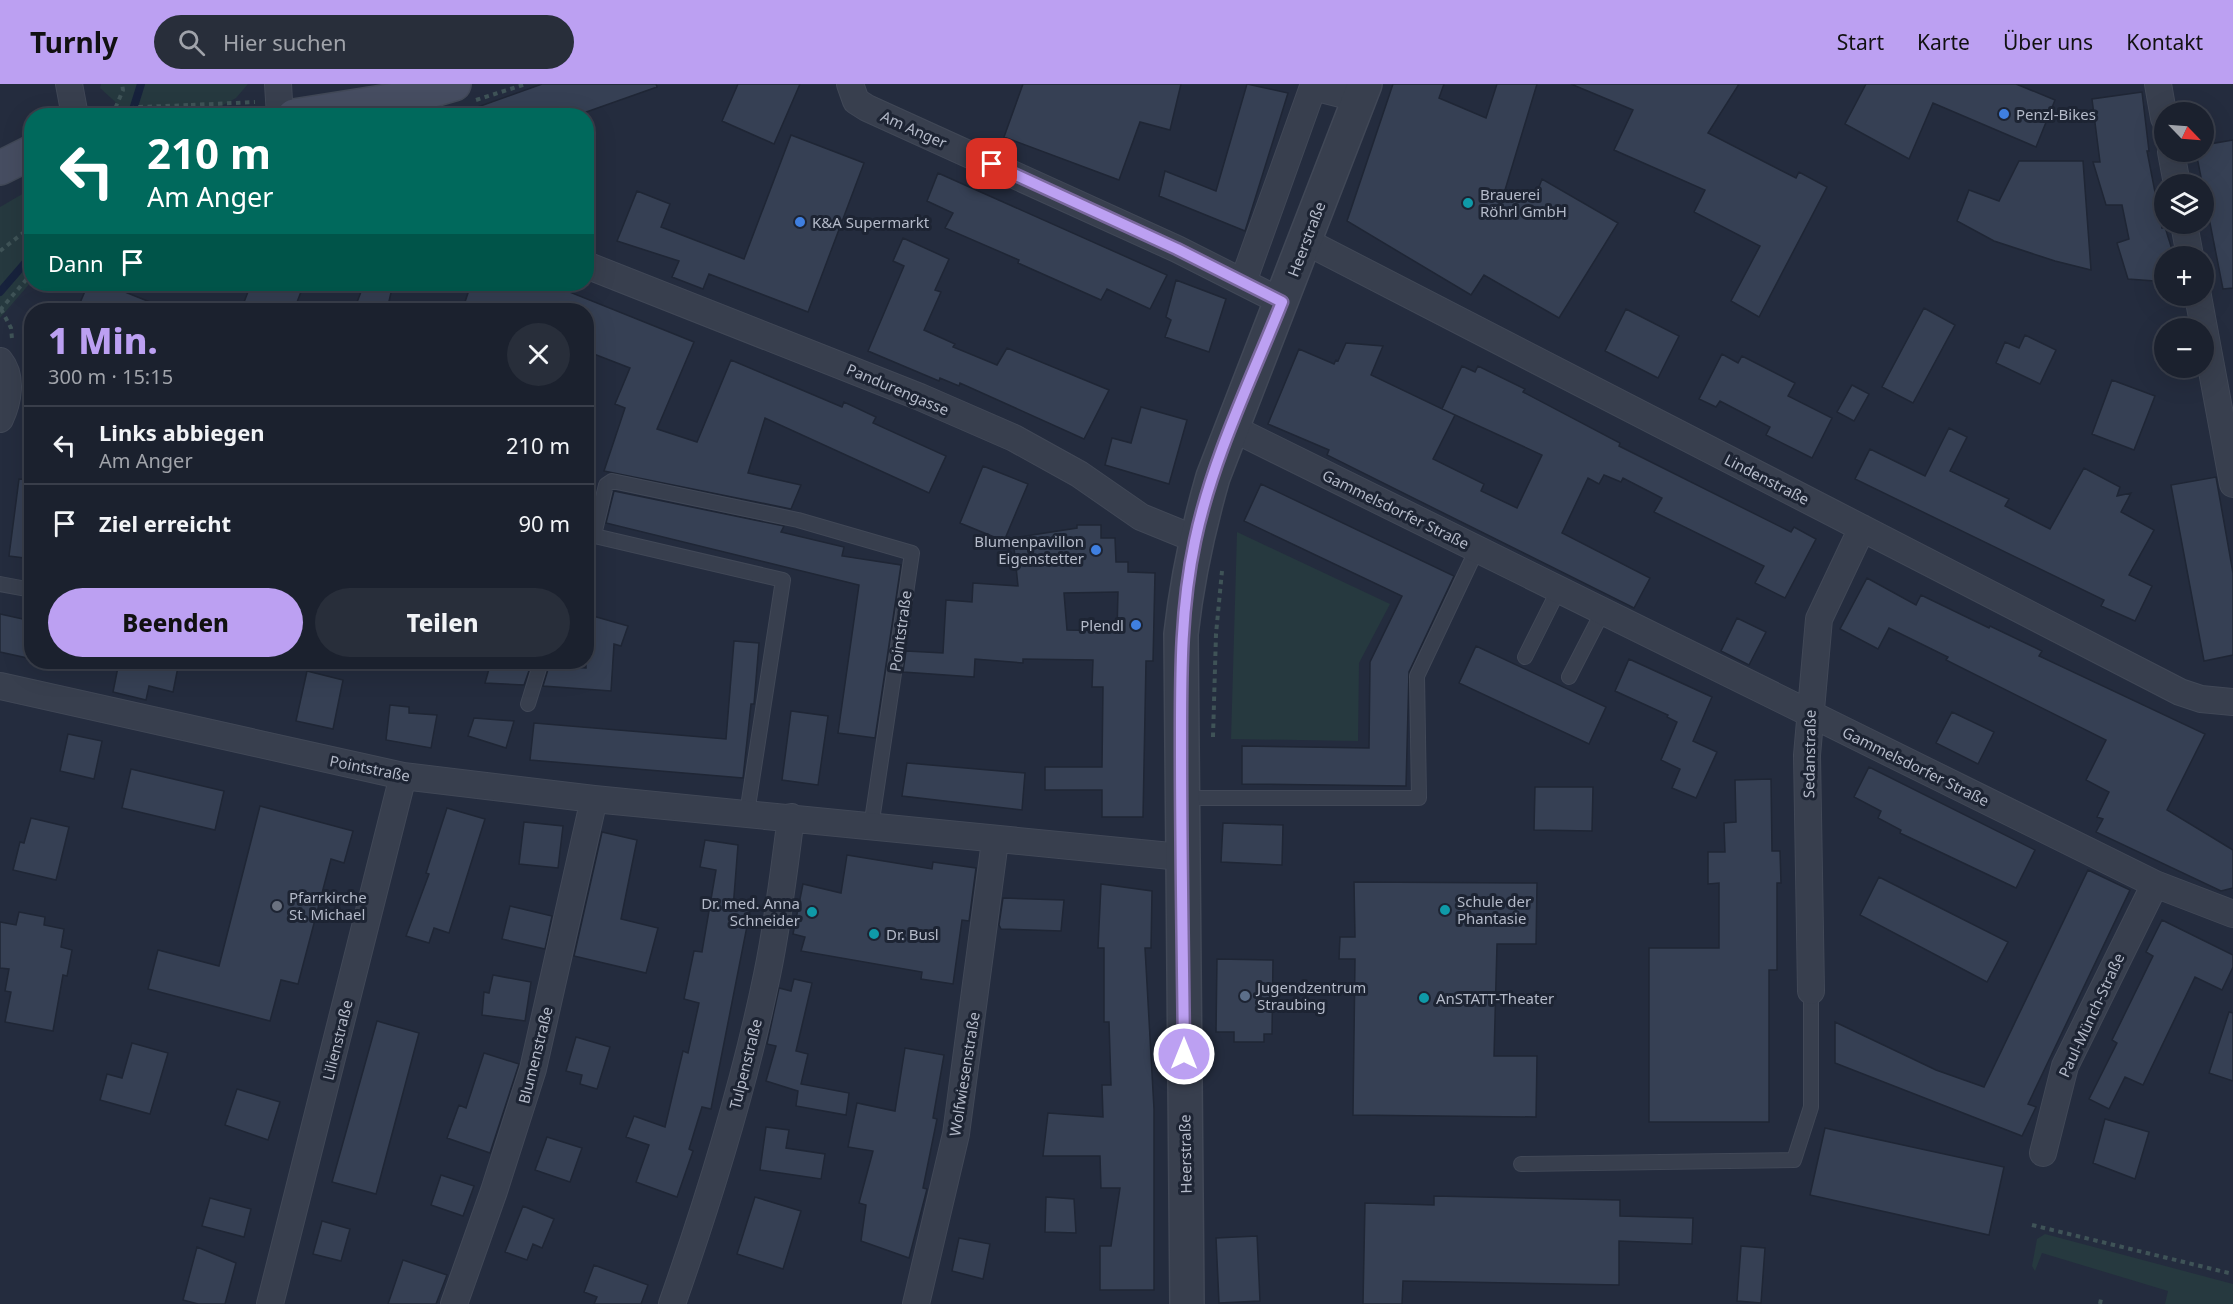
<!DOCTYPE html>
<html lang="de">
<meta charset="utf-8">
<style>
:root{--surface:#1b212e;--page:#282e3a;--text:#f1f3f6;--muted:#a0a3aa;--line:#393e4a;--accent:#bca0f2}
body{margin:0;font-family:"Noto Sans",sans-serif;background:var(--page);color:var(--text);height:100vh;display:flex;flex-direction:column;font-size:22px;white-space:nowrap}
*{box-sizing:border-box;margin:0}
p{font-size:20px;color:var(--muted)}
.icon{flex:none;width:33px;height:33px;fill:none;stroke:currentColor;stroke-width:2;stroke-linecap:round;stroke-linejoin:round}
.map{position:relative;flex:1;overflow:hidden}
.side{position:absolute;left:24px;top:219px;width:570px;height:366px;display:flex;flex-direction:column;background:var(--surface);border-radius:24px;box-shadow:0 6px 24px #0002,0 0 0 2px var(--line)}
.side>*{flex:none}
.banner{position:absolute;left:24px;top:24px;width:570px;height:183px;border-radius:24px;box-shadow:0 6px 24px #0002,0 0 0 2px var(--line);background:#00695c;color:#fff;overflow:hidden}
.needle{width:39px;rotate:115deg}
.controls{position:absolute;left:2154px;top:18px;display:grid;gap:12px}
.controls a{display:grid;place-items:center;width:60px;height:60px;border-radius:50%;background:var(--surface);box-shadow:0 6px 24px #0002,0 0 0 2px var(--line);font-size:30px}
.pin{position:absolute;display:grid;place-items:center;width:51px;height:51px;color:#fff;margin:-26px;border-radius:12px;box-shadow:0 3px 9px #0006}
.me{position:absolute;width:66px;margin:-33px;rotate:0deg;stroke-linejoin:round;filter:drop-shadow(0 0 4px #0008)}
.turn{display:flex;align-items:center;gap:21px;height:126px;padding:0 24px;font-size:27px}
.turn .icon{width:78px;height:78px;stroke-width:2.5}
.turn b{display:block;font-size:42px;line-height:51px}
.then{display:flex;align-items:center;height:57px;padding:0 24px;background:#0003;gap:12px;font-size:22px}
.round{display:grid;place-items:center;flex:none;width:63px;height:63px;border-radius:32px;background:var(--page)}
.overview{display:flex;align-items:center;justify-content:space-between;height:102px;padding:0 24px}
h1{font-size:36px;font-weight:800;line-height:45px;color:var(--accent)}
.button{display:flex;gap:12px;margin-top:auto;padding:12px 24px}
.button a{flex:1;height:69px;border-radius:36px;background:var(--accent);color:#111;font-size:24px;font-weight:800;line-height:69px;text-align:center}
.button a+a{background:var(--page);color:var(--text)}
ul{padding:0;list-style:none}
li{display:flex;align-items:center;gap:18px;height:78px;padding:0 24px;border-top:2px solid var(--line)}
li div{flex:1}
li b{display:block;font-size:22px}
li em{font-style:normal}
header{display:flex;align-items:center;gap:36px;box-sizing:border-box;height:84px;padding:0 30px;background:var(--accent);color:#111}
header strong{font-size:28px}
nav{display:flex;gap:33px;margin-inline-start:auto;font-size:21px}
.search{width:420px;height:54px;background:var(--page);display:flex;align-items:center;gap:15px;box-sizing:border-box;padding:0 21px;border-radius:33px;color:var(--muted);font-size:22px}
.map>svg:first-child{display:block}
.green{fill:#26393f}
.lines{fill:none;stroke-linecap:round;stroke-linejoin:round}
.stream{stroke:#17223c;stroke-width:8}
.building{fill:#364054;stroke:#1f2635;stroke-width:1.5;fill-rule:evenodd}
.service-casing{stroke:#414857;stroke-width:16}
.minor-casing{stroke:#414857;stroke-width:28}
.tertiary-casing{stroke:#414857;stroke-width:36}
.secondary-casing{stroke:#414857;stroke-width:36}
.path{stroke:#3f5357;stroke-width:4;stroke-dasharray:4.5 4.5;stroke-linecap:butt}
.service{stroke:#383f4e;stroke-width:14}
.minor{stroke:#383f4e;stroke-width:26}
.tertiary{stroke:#383f4e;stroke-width:33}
.secondary{stroke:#464d61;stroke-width:33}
.path-bridge{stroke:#3f5357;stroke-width:4;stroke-dasharray:4.5 4.5;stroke-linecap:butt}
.route-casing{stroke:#7a689d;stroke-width:15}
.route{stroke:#bca0f2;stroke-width:10}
.shop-dot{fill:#3f7fe0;stroke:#1d2433;stroke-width:2}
.culture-dot{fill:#0f9aa8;stroke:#1d2433;stroke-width:2}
.worship-dot{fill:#6b7280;stroke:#1d2433;stroke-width:2}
.service-dot{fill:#5c6f8a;stroke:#1d2433;stroke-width:2}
.labels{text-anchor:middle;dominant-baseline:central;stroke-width:6;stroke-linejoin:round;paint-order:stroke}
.poi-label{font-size:15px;fill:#b4bac9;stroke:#1d2433;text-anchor:start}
.street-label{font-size:15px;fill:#b4bac9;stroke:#1d2433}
</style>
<header>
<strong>Turnly</strong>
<div class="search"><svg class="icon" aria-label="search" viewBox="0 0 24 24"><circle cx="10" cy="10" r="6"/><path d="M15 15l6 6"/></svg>Hier suchen</div>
<nav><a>Start</a><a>Karte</a><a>Über uns</a><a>Kontakt</a></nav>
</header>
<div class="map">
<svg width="2233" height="1220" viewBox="0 0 2233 1220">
<rect width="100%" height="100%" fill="#242c3e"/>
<!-- green -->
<path class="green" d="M101,0H248L236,14L216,25L122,24L100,4Z
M31,105V198L0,234V123Z
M1237,448L1390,520L1359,579L1358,657L1231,655Z
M2045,1150L2233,1200V1220H2165L2168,1207L2042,1169L2035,1187L2032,1182L2037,1155Z"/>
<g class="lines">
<!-- stream -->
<path class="stream" d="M131,32L141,0
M0,208L32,171"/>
</g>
<!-- building -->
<path class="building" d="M542,0H656L657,3L575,32H462L461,29Z
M738,0H800L774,60L722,37Z
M1023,0H1181L1170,46L1140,38L1119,96L1004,53Z
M1247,0L1288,9L1245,147L1159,112L1165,87L1216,107Z
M1393,0H1444L1439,14L1486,34L1497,0H1537L1505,106L1534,116L1542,95L1618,139L1559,234L1484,191L1471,211L1347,137Z
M1571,0H1739L1708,49L1796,94L1799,88L1827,103L1759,233L1731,217L1760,162L1694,128L1705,106L1614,66L1633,26Z
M1866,0H2016L2055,16L2036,63L1933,19L1909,75L1845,40Z
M2142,8L2149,67H2147L2162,144L2165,143L2174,172H2164V196L2155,197L2128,195L2117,159L2129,155L2122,121H2106L2093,78H2100L2092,15Z
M791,51L864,79L808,228L709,190L703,205L672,193L679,177L617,157L637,107L670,120L661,143L744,175Z
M2233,56V204L2223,205L2196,68H2204V61Z
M2019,77H2083L2091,186L2055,177L1994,157L1957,137L1969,106L1999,117Z
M938,89L1167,191L1150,225L1107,205L1101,216L1018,179L1019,176L945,144L953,129L927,117Z
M903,154L949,175L935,206L941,208L924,246L955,260L953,263L997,281L1007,264L1109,306L1084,355L960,299L959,302L940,294L939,297L868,267L904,182L893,177Z
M1176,196L1226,215L1209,268L1165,253L1171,236L1166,233Z
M88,200H105L170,226H77Z
M251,200H304L294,226H241Z
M364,200H393L387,226H354Z
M471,200H572L567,207L694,258L657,345L697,358L731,276L842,323L844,318L876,333L873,339L946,372L929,409L765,334L748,389L801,401L791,425L604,387L625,324L615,320L630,284L586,267V226H477L464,221Z
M1924,224L1955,241L1913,319L1882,303Z
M1626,225L1679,252L1658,294L1605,267Z
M2025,251L2056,266L2040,300L1996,279L2005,258L2019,264Z
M1346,259L1383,262L1371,291L1455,331L1433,375L1484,400L1481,407L1517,424L1542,371L1442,325L1462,282L1475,288L1478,282L1525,305L1523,308L1620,359L1619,362L1791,448L1794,443L1816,455L1785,514L1755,499L1764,482L1654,428L1662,414L1623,394L1621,398L1604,391L1599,400L1588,394L1562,449L1650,494L1634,524L1327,371L1329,366L1268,340L1299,265L1334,280L1336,276L1338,277Z
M1722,270L1738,279L1742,272L1795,299L1788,312L1832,334L1812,374L1766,351L1770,343L1720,317L1716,323L1699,315Z
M2112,296L2155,312L2134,366L2092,350Z
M1852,301L1869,310L1854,337L1837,328Z
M1141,323L1187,336L1169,400L1105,381L1112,354L1131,359Z
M1949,344L1967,353L1950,387L2009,415L2005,422L2050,445L2084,384L2120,403L2117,412L2131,409L2121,428L2154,446L2129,491L2152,502L2135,537L2101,522L2104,516L1855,395L1870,365L1925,392Z
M983,382L1028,400L1004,457L960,439Z
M2216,393L2233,489V571L2204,577L2171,401Z
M19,395L32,396V475L9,472Z
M1261,400L1454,492L1409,588L1406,702L1242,700V662L1369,664L1370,578L1402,512L1244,437Z
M614,407L784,442L781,448L844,463L842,472L901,481L875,654L838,649L859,501L606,439Z
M1077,441H1101V454H1115L1116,478H1128V488L1155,489L1153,577H1146L1143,733H1102V706H1045V683H1102L1103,603H1092L1093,576L1023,575V579L975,575L974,593L903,588L906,567L943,569L946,516L972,518L973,499L1018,502L1013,454L1077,444ZM1118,508L1117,547L1067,546L1064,509Z
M1867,494L1916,521L1921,511L1989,544L1990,542L2042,567L2039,572L2205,650L2167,726L2233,766V804L2221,807L2096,748L2103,735L2097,733L2109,708L2086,696L2106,656L1946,576L1948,573L1889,544L1878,565L1840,545Z
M0,530L32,537V575L0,568Z
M586,530L628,542L621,562L614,560L611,607L543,602L549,582L586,584Z
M1737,534L1766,548L1749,581L1721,567Z
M734,557L759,559L754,620H751L743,694L530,676L534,639L726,655Z
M1476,562L1606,623L1589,660L1459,599Z
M1629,575L1712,613L1693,657L1717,668L1696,714L1672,704L1680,685L1661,676L1677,638L1667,633L1668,631L1615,607Z
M119,578H179L173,608L149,602L146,616L113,608Z
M491,578H528L527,580L531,581L524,601L485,599Z
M307,587L343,596L333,645L296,637Z
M390,621L409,623V629L437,631L431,664L386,656Z
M791,627L828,632L818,701L782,696Z
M1952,628L1994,648L1978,680L1936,659Z
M474,634L514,637L506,664L468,652Z
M68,650L102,657L94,695L60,687Z
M907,679L1025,689L1022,726L902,712Z
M1869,683L2035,766L2016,804L1900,749L1901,746L1878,734L1881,727L1854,713Z
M131,685L224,707L215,746L122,724Z
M1771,695L1772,767H1780L1781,799H1777V886H1769V1038H1649V864H1719V799L1708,800V768H1725L1724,739L1736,738L1735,696Z
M1535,703H1593L1592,747L1534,746Z
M260,722L353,747L344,779L331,775L298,900L281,896L270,937L148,905L158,866L219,882Z
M447,724L485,735L449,849L434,844L429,859L406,852L429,790L426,789Z
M31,734L69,743L56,796L13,786L20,758L24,759Z
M524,738L563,742L558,784L519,780Z
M1223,739L1283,741L1282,781L1221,778Z
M602,748L637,756L621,835L658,844L646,889L574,872Z
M705,756L738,761L733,825L750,827L711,1025L702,1023L689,1065L693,1067L677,1113L636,1098L649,1061L626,1053L634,1032L665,1043L683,967L688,969L699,919L684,915L694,867L702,868L716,786L700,783Z
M847,771L932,785L933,778L976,784L969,837L962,836L953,900L921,895L922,888L801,867L805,853L793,850L803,800L841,809Z
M2088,786L2130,806L2028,1020L2036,1023L2022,1052L1835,979V938L1936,986L1984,1003Z
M1879,793L2008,858L1987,898L1860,831Z
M1354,798L1537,799L1536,860H1497L1494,972H1537L1536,1033L1353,1031L1355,875H1339L1340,853H1355Z
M1101,800L1152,807L1151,864H1145L1154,1025V1206H1100V1162H1111L1120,1104H1101L1100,1072H1043L1048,1029L1103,1033L1102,1001H1111L1109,938H1104V864H1098Z
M1003,814L1064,816L1061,847L1001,845L999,841Z
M510,822L552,832L545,865L502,855Z
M19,828L45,833L44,841L64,845L61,863L72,866L67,892L63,891L53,947L5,938L11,908L5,907L9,885L0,884V838L16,841Z
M2162,836L2233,871V883L2222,906L2195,893L2143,1001L2125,993L2109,1025L2089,1015L2117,959L2112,956L2153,872L2146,868Z
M1217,875L1273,876L1272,950H1264V958H1234V948H1216Z
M493,891L531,898L525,937L482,931L484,908L489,909Z
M794,895L812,899L796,967L808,970L801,1000L849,1009L846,1031L796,1022L798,1007L766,997L776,962L767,960L779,904L791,907Z
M2229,928L2233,929V997L2209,989Z
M377,937L419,949L376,1110L332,1098Z
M576,953L610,963L597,1005L580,1000L582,991L566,987Z
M132,959L168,969L150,1030L100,1016L107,990L122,994Z
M905,964L944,971L933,1034L937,1035L923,1104L927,1105L909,1174L861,1157L866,1121L859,1119L873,1067L848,1063L857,1019L895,1027Z
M484,969L519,980L490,1069L447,1054L459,1021L466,1024Z
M237,1005L280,1018L268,1056L225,1041Z
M2105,1035L2149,1048L2135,1095L2093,1079Z
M766,1043L789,1046L786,1064L825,1070L821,1095L760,1086Z
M1825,1044L2004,1083L1989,1151L1810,1111Z
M547,1053L582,1064L570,1098L535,1086Z
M441,1091L474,1102L463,1132L431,1121Z
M1434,1112L1620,1116V1132L1693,1134L1692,1160L1619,1157V1201L1403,1197L1402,1220H1363L1365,1119L1434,1121Z
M755,1113L801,1127L783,1185L737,1170Z
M1046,1113L1074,1115L1076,1149L1045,1148Z
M210,1114L251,1125L244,1153L202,1142Z
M523,1122L554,1135L542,1164L533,1160L527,1176L505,1168Z
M322,1137L350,1145L341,1177L313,1170Z
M1257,1152L1260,1217L1219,1219L1216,1154Z
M959,1154L990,1160L983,1195L952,1187Z
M1741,1162L1765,1164L1761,1219L1737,1217Z
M197,1163L236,1179L225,1220H198L183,1216Z
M403,1176L447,1191L436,1220H388Z
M594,1181L648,1201L641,1220H594L597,1213L584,1208Z"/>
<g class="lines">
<!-- service casing -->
<g class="service-casing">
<path id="service" d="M586,450L783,496L747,729
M594,451L606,401L612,397L798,436L912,469L871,743
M0,500L32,506
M1525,573L1559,505
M1569,593L1603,527
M528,620L541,578
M1182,714H1419L1417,592L1477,465
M1521,1080L1794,1076L1811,1023V907"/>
</g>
<!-- minor casing -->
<g class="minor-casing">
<path id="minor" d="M69,0L75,32
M278,0L280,32
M850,0L856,17L867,24L1177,165L1282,218
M2158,0L2164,34
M1313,3L1360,15
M2171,68L2177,100
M2184,140L2190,172
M1305,157L2180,608L2201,615L2233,618
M586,181L920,313L1014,354L1079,390L1141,433L1195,455
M1243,198L1314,0
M2198,212L2233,400
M0,277C13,293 8,318 0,335
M1232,344L2155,800L2233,830
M0,602L403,692L594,715L1181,773
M1811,907L1807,671L1819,535L1862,444
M2043,1069L2065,982L2155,800
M270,1220L403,692
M454,1220L494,1107L533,985L594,715
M672,1220C710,1112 744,1003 767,891C778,839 784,786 791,733
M916,1220L956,1050L995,757"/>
</g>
<!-- tertiary casing -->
<g class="tertiary-casing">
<path id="tertiary" d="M1187,1220L1181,550C1187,496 1198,445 1213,393L1365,0"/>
</g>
<!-- secondary casing -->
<g class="secondary-casing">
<path id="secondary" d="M294,32L402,15L454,0
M0,84L32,68"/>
</g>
<!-- path -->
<path class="path" d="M476,16L526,0
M191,21L255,18
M112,32L123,6L122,0
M0,167L32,142
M1,225L11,244L12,255
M0,226L32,189
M1213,653L1216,550L1222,487
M2032,1141L2233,1190
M2100,1220L2101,1215"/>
<!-- service -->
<use href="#service" class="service"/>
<!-- minor -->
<use href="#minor" class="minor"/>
<!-- tertiary -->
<use href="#tertiary" class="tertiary"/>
<!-- secondary -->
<use href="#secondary" class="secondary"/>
<!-- path-bridge -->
<path class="path-bridge" d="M103,29L139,23L191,21"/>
</g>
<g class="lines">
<!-- route casing -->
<g class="route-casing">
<path id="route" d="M992,80L1177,165L1282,218C1251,296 1212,375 1195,457C1180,527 1181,595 1181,665C1181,767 1183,869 1184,970"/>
</g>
<!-- route -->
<use href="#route" class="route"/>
</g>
<!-- markers -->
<g class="shop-dot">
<circle cx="2004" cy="30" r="6"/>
<circle cx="800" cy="138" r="6"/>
<circle cx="1096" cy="466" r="6"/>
<circle cx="1136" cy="541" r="6"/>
</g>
<g class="culture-dot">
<circle cx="1468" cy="119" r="6"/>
<circle cx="1445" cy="826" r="6"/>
<circle cx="812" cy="828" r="6"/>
<circle cx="874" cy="850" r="6"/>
<circle cx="1424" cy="914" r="6"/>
</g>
<circle class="worship-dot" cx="277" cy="822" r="6"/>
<circle class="service-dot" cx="1245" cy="912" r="6"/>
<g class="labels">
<!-- poi labels -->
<g class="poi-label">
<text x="2016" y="30">Penzl-Bikes</text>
<text x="1480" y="110">Brauerei<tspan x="1480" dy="17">Röhrl GmbH</tspan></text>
<text x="812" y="138">K&amp;A Supermarkt</text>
<text x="1084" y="457" text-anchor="end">Blumenpavillon<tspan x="1084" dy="17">Eigenstetter</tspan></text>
<text x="1124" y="541" text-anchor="end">Plendl</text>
<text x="289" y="813">Pfarrkirche<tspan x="289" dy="17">St. Michael</tspan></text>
<text x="1457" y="817">Schule der<tspan x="1457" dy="17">Phantasie</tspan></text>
<text x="800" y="819" text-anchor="end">Dr. med. Anna<tspan x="800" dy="17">Schneider</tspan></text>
<text x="886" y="850">Dr. Busl</text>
<text x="1257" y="903">Jugendzentrum<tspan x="1257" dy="17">Straubing</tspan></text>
<text x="1436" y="914">AnSTATT-Theater</text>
</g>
<!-- street labels -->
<g class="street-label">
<text transform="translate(914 45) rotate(24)">Am Anger</text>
<text transform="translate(1306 155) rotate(-69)">Heerstraße</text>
<text transform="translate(898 305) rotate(23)">Pandurengasse</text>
<text transform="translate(1767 395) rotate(27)">Lindenstraße</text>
<text transform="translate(1396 425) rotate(26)">Gammelsdorfer Straße</text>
<text transform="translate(900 547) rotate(-82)">Pointstraße</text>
<text transform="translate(1809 670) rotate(-89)">Sedanstraße</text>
<text transform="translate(1916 682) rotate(26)">Gammelsdorfer Straße</text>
<text transform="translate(370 684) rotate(11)">Pointstraße</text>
<text transform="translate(2091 931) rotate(-65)">Paul-Münch-Straße</text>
<text transform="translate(337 956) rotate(-76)">Lilienstraße</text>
<text transform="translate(535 971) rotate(-76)">Blumenstraße</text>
<text transform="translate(745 980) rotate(-76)">Tulpenstraße</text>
<text transform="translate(964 990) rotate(-81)">Wolfwiesenstraße</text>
<text transform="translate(1185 1070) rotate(-91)">Heerstraße</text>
</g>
</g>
</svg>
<div class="controls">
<a><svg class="needle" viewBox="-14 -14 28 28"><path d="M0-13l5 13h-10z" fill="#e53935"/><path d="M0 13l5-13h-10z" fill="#a0a3aa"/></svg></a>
<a><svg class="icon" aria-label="layers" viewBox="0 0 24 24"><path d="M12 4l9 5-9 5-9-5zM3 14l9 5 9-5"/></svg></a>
<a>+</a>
<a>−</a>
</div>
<div class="pin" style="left:992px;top:80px;background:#d93025"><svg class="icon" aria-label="arrive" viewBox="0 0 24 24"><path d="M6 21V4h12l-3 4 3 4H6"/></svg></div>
<svg class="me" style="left:1184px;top:970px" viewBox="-20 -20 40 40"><circle r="17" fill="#bca0f2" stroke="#fff" stroke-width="3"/><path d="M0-11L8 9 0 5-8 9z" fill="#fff"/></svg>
<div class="banner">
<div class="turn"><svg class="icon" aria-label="left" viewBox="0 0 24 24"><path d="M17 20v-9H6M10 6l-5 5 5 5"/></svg><div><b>210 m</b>Am Anger</div></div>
<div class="then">Dann<svg class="icon" aria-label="arrive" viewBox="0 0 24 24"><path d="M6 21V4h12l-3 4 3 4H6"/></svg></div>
</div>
<section class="side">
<div class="overview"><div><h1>1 Min.</h1><p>300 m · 15:15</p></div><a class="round"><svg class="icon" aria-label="close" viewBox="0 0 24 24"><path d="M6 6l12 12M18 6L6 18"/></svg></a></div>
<ul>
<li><svg class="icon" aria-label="left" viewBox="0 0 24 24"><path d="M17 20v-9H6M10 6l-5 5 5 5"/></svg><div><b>Links abbiegen</b><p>Am Anger</p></div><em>210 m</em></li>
<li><svg class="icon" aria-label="arrive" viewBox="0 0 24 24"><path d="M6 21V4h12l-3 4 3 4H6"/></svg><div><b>Ziel erreicht</b></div><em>90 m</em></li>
</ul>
<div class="button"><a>Beenden</a><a>Teilen</a></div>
</section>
</div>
